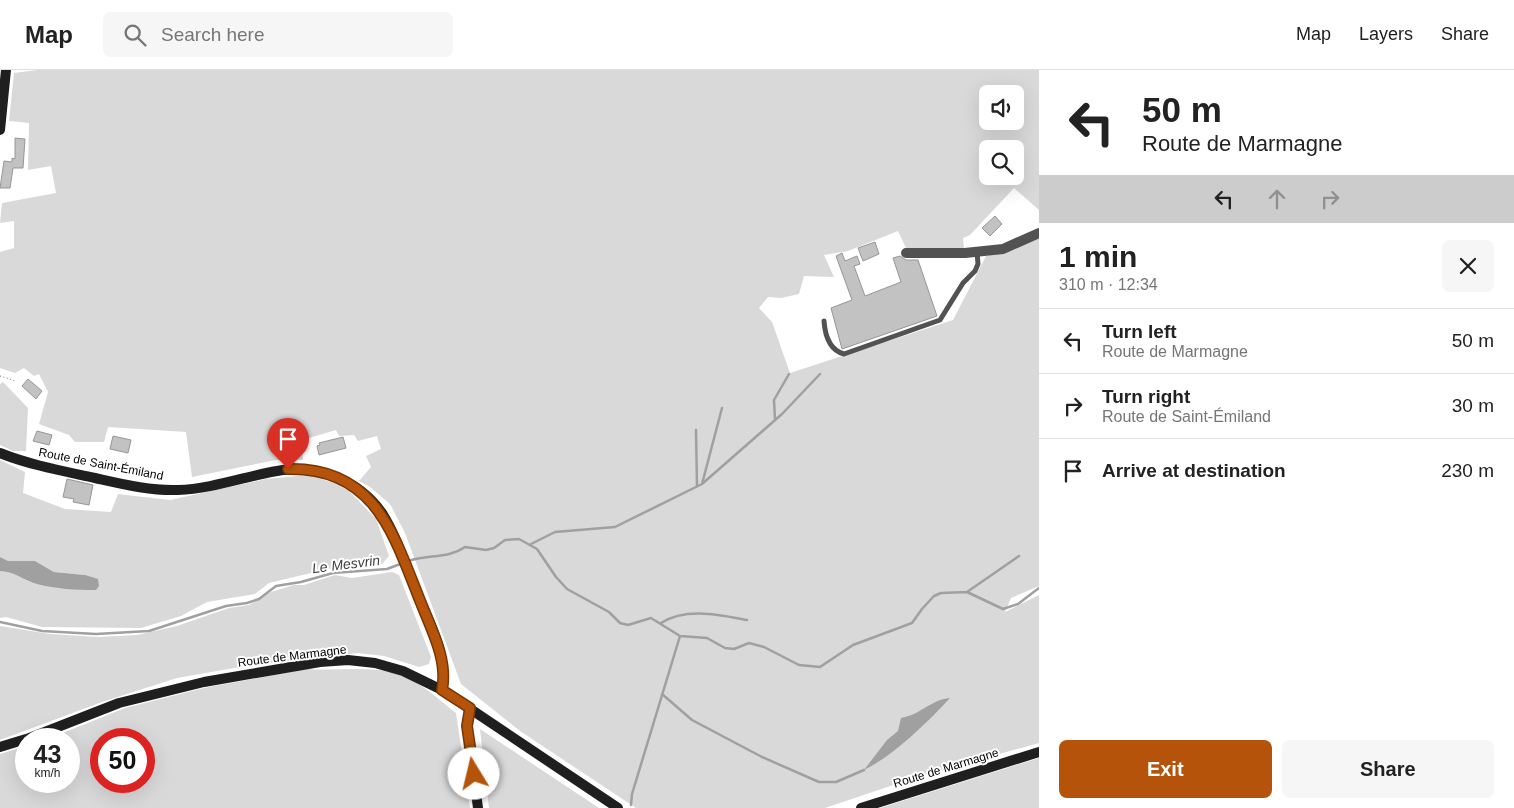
<!DOCTYPE html>
<meta charset="utf-8">
<style>
:root{--surface:#fff;--page:#f6f6f6;--text:#222;--muted:#767676;--line:#e0e0e0;--accent:#b45309}
body{margin:0;font-family:Helvetica,sans-serif;background:var(--page);color:var(--text);height:100vh;display:flex;flex-direction:column;font-size:19px;white-space:nowrap}
*{box-sizing:border-box;margin:0}
p{font-size:16px;color:var(--muted)}
.icon{flex:none;width:28px;height:28px;fill:none;stroke:currentColor;stroke-width:2;stroke-linecap:round;stroke-linejoin:round}
.map{position:relative;flex:1;overflow:hidden}
.drawer{display:flex;flex-direction:column;background:var(--surface);width:475px}
.drawer>*{flex:none}
.top-card{background:#fff;color:var(--text);overflow:hidden}
.tools{position:absolute;left:979px;top:15px;display:grid;gap:10px}
.tools a{display:grid;place-items:center;width:45px;height:45px;border-radius:8px;background:var(--surface);box-shadow:0 5px 20px #0002;font-size:25px}
.speed{position:absolute;left:15px;top:658px;display:flex;gap:10px;font-size:25px;font-weight:700;text-align:center}
.speed>*{display:grid;place-content:center;width:65px;height:65px;border-radius:50%;background:var(--surface);box-shadow:0 5px 20px #0002;line-height:1}
.speed small{font-size:12px;font-weight:400}
.speed .limit{border:8px solid #d22;background:#fff;color:#111}
.pin{position:absolute;display:grid;place-items:center;width:42px;height:42px;color:#fff;margin:-51px -21px;border-radius:50% 50% 50% 0;rotate:-45deg;box-shadow:0 0 5px #0007}
.pin .icon{rotate:45deg}
.me{position:absolute;width:55px;margin:-28px;rotate:351deg;stroke-linejoin:round;filter:drop-shadow(0 0 4px #0008)}
.turn{display:flex;align-items:center;gap:18px;height:105px;padding:0 20px;font-size:22px}
.turn .icon{width:65px;height:65px;stroke-width:2.5}
.turn b{display:block;font-size:35px;line-height:42px}
.lanes{display:flex;align-items:center;height:48px;padding:0 20px;background:#0003;justify-content:center;gap:25px;direction:ltr}
.lanes .off{opacity:.35}
.round{display:grid;place-items:center;flex:none;width:52px;height:52px;border-radius:8px;background:var(--page)}
.head{display:flex;align-items:center;justify-content:space-between;height:85px;padding:0 20px}
h1{font-size:30px;font-weight:600;line-height:38px}
.action{display:flex;gap:10px;margin-top:auto;padding:10px 20px}
.action a{flex:1;height:58px;border-radius:8px;background:var(--accent);color:#fff;font-size:20px;font-weight:600;line-height:58px;text-align:center}
.action a+a{background:var(--page);color:var(--text)}
ul{padding:0;list-style:none}
li{display:flex;align-items:center;gap:15px;height:65px;padding:0 20px;border-top:1px solid var(--line)}
li div{flex:1}
li b{display:block;font-size:19px}
li em{font-style:normal}
header{display:flex;align-items:center;gap:30px;box-sizing:border-box;height:70px;padding:0 25px;background:var(--surface);border-bottom:1px solid var(--line)}
header strong{font-size:24px}
nav{display:flex;gap:28px;margin-inline-start:auto;font-size:18px}
.search{width:350px;height:45px;background:var(--page);display:flex;align-items:center;gap:12px;box-sizing:border-box;padding:0 18px;border-radius:8px;color:var(--muted);font-size:19px}
main{display:flex;flex:1;min-height:0}
.map>svg:first-child{display:block}
.green{fill:#d9d9d9;fill-rule:evenodd}
.water{fill:#a0a0a0}
.lines{fill:none;stroke-linecap:round;stroke-linejoin:round}
.stream{stroke:#a0a0a0;stroke-width:2.5}
.building{fill:#c2c2c2;stroke:#969696}
.path{stroke:#747474;stroke-width:1;stroke-dasharray:1 2.5;stroke-linecap:butt}
.service{stroke:#525252;stroke-width:5}
.minor{stroke:#525252;stroke-width:10}
.secondary{stroke:#1f1f1f;stroke-width:10}
.route-casing{stroke:#753606;stroke-width:12}
.route{stroke:#b45309;stroke-width:9}
.labels{text-anchor:middle;dominant-baseline:central;stroke-width:4;stroke-linejoin:round;paint-order:stroke}
.street-label{font-size:12px;fill:#000;stroke:#fff}
.water-label{font-size:14px;font-style:italic;fill:#414141;stroke:#fff}
</style>
<header>
<strong>Map</strong>
<div class="search"><svg class="icon" aria-label="search" viewBox="0 0 24 24"><circle cx="10" cy="10" r="6"/><path d="M15 15l6 6"/></svg>Search here</div>
<nav><a>Map</a><a>Layers</a><a>Share</a></nav>
</header>
<main>
<div class="map">
<svg width="1039" height="738" viewBox="0 0 1039 738">
<rect width="100%" height="100%" fill="#fff"/>
<!-- green -->
<path class="green" d="M37,0H1039V140L1014,118L970,165L963,168L964,179L906,178L898,161L848,181L824,185L834,207L804,206L799,224L781,228L768,227L759,238L772,252L790,303L953,250L986,186L1013,180L1039,166V516L1011,528L1005,542L1039,525V673L920,706L825,738H636L520,661L461,614L405,463L390,434L370,417L359,411L371,397L366,386L381,379L377,366L358,371L354,365L339,366L336,360L302,370L303,390H276L192,407L186,362L108,357L104,372H75L69,365L39,354L48,322L39,304L34,306L24,298L15,303L0,298V182L14,178V151L0,153L2,133L56,123L51,96L28,100L29,53L9,51L14,3ZM988,24H1015V51H988ZM988,79H1015V106H988Z
M3,312L28,338L26,381H13L0,375V314Z
M0,390L25,402L23,423L65,439L111,442L118,424L170,430L266,409L309,405L334,413L349,421L376,449L389,486L382,494L332,498L269,513L255,524L207,532L181,546L141,558L42,557L6,547L0,548V501H10L23,507L85,505L54,502L35,491H8L0,487Z
M392,502L399,505L431,587L429,594L419,597L384,586L358,583L246,596L177,608L102,632L0,670V556L50,564L98,567L137,565L177,556L229,538L249,535L271,522L294,515H304L335,505L352,508Z
M306,599C334,601 364,596 391,602C416,608 436,627 456,643L470,738H0V684L26,676V711H69V669H48L125,638L204,618ZM101,669H144V711H101Z
M480,659L599,738H489Z
M1039,688V738H880Z"/>
<!-- water -->
<path class="water" d="M0,487L8,491H35L54,502L85,505L98,509L99,516L96,520C76,520 56,519 37,514C23,510 14,501 0,501Z
M950,628C928,652 893,686 864,700L887,670L898,661L901,648C920,645 930,630 950,628Z"/>
<g class="lines">
<!-- stream -->
<path class="stream" d="M775,350L774,330L789,304
M696,360L697,416
M702,414L722,338
M531,474L555,462L615,457L702,414L782,344L820,304
M408,491C427,484 448,489 465,477L486,480L494,478L505,470L519,469L537,479L556,507L567,519L609,542L620,553L628,555L651,548L680,566L707,568L725,578L734,579L749,573L764,577L799,595L820,597L853,575L912,553L922,539L934,526L941,523L967,522L1003,539L1018,534L1039,518
M967,522L1019,486
M0,552L42,561L96,564L149,561L226,536L247,533L259,529L276,516L301,512L333,503L387,499L403,493
M661,553C686,537 720,545 747,550
M662,624L692,650L762,687L819,712H836L864,700
M631,735L632,724L680,566"/>
</g>
<!-- building -->
<path class="building" d="M15,68L25,69L23,98H13L10,118H0L4,91L12,92V88L15,89Z
M995,146L1002,154L990,166L982,158Z
M875,172L879,184L863,191L858,178Z
M842,183L845,191L857,186L860,194L854,196L865,226L901,212L893,188L900,186L906,190H918L937,246L842,279L831,238L852,230L836,186Z
M28,309L42,321L36,329L22,316Z
M37,361L52,365L49,375L33,371Z
M113,366L131,370L128,383L110,379Z
M343,367L346,378L319,385L317,376L320,375L319,373Z
M67,409L93,415L89,435L73,432L74,429L63,427Z"/>
<g class="lines">
<!-- path -->
<path class="path" d="M0,306L16,311"/>
<!-- service -->
<path class="service" d="M824,251C825,265 829,280 844,284L940,250L963,213L975,201L978,194L977,182"/>
<!-- minor -->
<path class="minor" d="M906,183H965L1003,179L1039,163"/>
<!-- secondary -->
<path class="secondary" d="M0,60L6,0
M0,383C30,395 63,401 95,408C122,414 150,421 178,420C209,419 241,408 271,402C311,393 358,408 382,443C396,465 404,491 414,516C427,548 449,585 442,620
M470,638L467,656L478,738
M27,669L119,633L204,612L320,592L348,590L375,593L403,601L442,620L618,738
M0,677L26,669
M861,738L1039,682"/>
</g>
<g class="lines">
<!-- route casing -->
<g class="route-casing">
<path id="route" d="M288,399C376,397 394,466 421,533C432,561 448,590 442,620L470,638L467,656L474,704"/>
</g>
<!-- route -->
<use href="#route" class="route"/>
</g>
<g class="labels">
<!-- street labels -->
<g class="street-label">
<text transform="translate(101 394) rotate(11)">Route de Saint-Émiland</text>
<text transform="translate(292 586) rotate(-7)">Route de Marmagne</text>
<text transform="translate(946 698) rotate(-17)">Route de Marmagne</text>
</g>
<!-- water labels -->
<g class="water-label">
<text transform="translate(346 494) rotate(-7)">Le Mesvrin</text>
</g>
</g>
</svg>
<div class="tools">
<a><svg class="icon" aria-label="sound" viewBox="0 0 24 24"><path d="M4 9h4l5-4v14l-5-4H4zM17 9q2 3 0 6"/></svg></a>
<a><svg class="icon" aria-label="search" viewBox="0 0 24 24"><circle cx="10" cy="10" r="6"/><path d="M15 15l6 6"/></svg></a>
</div>
<div class="speed"><div>43<small>km/h</small></div><div class="limit">50</div></div>
<div class="pin" style="left:288px;top:399px;background:#d93025"><svg class="icon" aria-label="arrive" viewBox="0 0 24 24"><path d="M6 21V4h12l-3 4 3 4H6"/></svg></div>
<svg class="me" style="left:474px;top:704px" viewBox="-20 -20 40 40"><circle r="19" fill="#fff"/><path d="M0-13L10 11 0 6-10 11z" fill="#b45309"/></svg>
</div>
<section class="drawer">
<div class="top-card">
<div class="turn"><svg class="icon" aria-label="left" viewBox="0 0 24 24"><path d="M17 20v-9H6M10 6l-5 5 5 5"/></svg><div><b>50 m</b>Route de Marmagne</div></div>
<div class="lanes"><svg class="icon" aria-label="left" viewBox="0 0 24 24"><path d="M17 20v-9H6M10 6l-5 5 5 5"/></svg><svg class="icon off" aria-label="ahead" viewBox="0 0 24 24"><path d="M12 20V5M6 11l6-6 6 6"/></svg><svg class="icon off" aria-label="right" viewBox="0 0 24 24"><path d="M7 20v-9h11M14 6l5 5-5 5"/></svg></div>
</div>
<div class="head"><div><h1>1 min</h1><p>310 m · 12:34</p></div><a class="round"><svg class="icon" aria-label="close" viewBox="0 0 24 24"><path d="M6 6l12 12M18 6L6 18"/></svg></a></div>
<ul>
<li><svg class="icon" aria-label="left" viewBox="0 0 24 24"><path d="M17 20v-9H6M10 6l-5 5 5 5"/></svg><div><b>Turn left</b><p>Route de Marmagne</p></div><em>50 m</em></li>
<li><svg class="icon" aria-label="right" viewBox="0 0 24 24"><path d="M7 20v-9h11M14 6l5 5-5 5"/></svg><div><b>Turn right</b><p>Route de Saint-Émiland</p></div><em>30 m</em></li>
<li><svg class="icon" aria-label="arrive" viewBox="0 0 24 24"><path d="M6 21V4h12l-3 4 3 4H6"/></svg><div><b>Arrive at destination</b></div><em>230 m</em></li>
</ul>
<div class="action"><a>Exit</a><a>Share</a></div>
</section>
</main>
